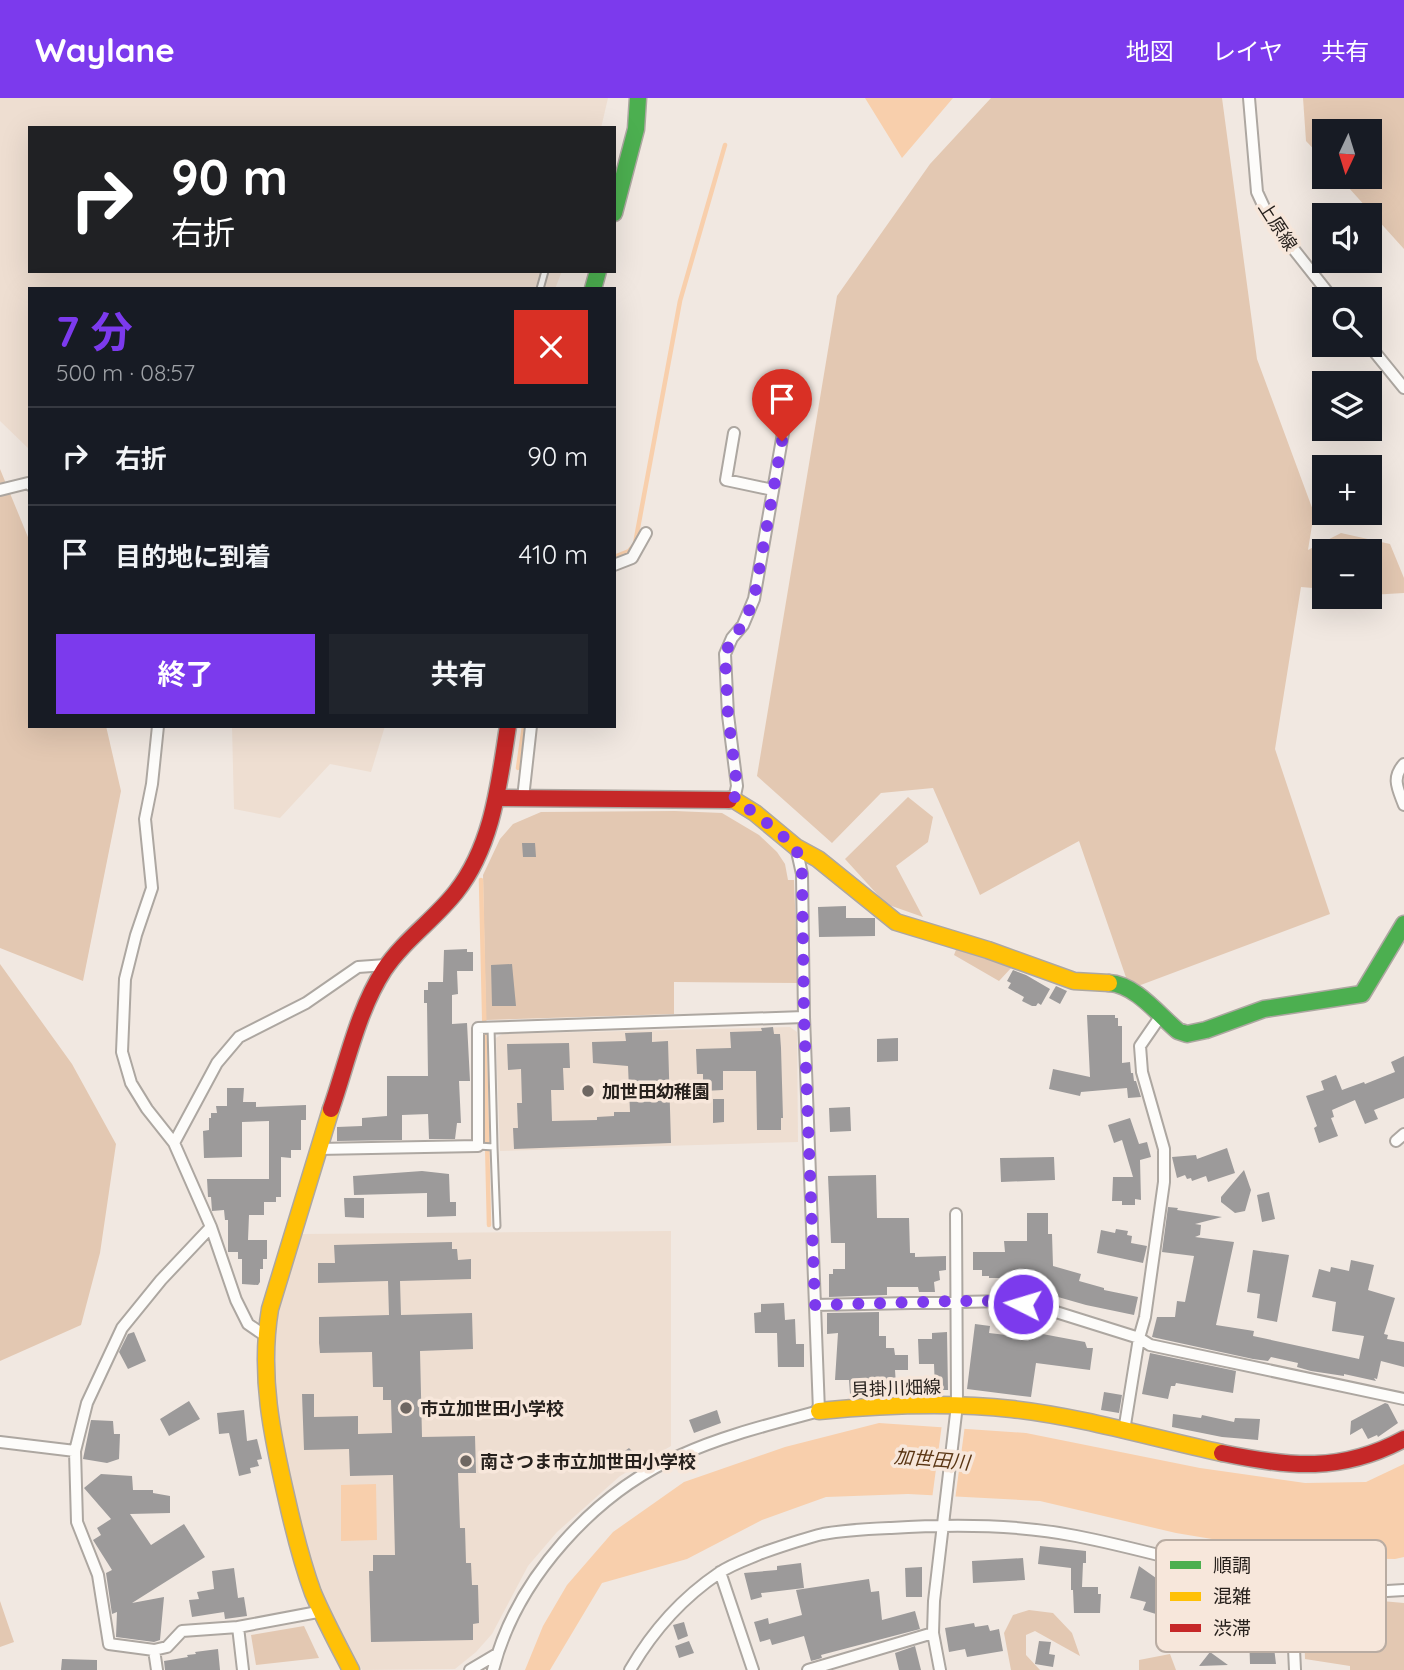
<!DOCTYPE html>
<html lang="ja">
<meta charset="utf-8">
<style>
:root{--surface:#171b24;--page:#20242c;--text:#f1f3f6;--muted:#9ea1a6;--line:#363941;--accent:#7c3aed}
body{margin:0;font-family:Quicksand,"Noto Sans JP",sans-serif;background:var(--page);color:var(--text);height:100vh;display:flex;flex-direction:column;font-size:26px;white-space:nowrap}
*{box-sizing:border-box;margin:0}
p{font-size:23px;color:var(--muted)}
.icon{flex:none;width:38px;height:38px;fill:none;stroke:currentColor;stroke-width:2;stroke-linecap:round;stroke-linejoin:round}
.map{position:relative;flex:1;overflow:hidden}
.sheet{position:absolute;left:28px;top:189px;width:588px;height:441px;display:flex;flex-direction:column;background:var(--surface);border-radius:0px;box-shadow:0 7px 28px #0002}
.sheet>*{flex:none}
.banner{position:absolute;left:28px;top:28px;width:588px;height:147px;border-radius:0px;box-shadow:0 7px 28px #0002;background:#202124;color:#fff;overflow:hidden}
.needle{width:46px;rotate:184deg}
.controls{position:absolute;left:1312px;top:21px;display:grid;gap:14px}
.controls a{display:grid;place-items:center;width:70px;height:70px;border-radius:0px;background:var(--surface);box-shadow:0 7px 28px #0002;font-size:35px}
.pin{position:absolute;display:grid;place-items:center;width:60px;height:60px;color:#fff;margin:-72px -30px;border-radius:50% 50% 50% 0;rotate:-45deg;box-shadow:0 0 7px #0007}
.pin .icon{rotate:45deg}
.me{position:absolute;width:77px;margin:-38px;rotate:275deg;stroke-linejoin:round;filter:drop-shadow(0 0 5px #0008)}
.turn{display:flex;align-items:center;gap:24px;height:147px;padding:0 28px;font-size:32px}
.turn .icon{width:91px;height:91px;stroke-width:2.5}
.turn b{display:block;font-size:49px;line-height:60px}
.round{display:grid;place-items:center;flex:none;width:74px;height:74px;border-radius:0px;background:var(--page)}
.summary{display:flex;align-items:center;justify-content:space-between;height:119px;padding:0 28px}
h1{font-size:42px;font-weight:700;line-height:52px;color:var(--accent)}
.primary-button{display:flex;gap:14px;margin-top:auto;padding:14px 28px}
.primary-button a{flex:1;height:80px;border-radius:0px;background:var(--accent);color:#fff;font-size:28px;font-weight:700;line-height:80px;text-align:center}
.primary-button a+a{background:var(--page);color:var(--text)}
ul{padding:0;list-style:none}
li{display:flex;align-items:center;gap:21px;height:98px;padding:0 28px;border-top:2px solid var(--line)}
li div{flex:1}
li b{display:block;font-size:26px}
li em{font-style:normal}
header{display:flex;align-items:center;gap:42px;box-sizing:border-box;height:98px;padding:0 35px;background:var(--accent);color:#fff}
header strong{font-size:33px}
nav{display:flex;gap:38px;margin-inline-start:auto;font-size:24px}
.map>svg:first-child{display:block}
.built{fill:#eeded1}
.green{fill:#e3c8b2}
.water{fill:#f8cfac}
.pier{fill:#f1e8e1}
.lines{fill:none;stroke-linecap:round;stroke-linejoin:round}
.stream{stroke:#f8cfac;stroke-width:4.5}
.building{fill:#9c9a9a}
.lane-casing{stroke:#ada7a1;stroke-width:9}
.street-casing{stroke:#ada7a1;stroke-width:14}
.fast-casing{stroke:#ada7a1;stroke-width:19}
.slow-casing{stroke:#ada7a1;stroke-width:19}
.jam-casing{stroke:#ada7a1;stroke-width:19}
.lane{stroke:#fdfcfa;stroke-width:5}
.street{stroke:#fdfcfa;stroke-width:10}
.fast{stroke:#4caf50;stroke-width:16}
.slow{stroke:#ffc107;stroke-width:16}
.jam{stroke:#c62828;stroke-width:16}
.route{stroke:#7c3aed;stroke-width:12;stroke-dasharray:0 21.6}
.poi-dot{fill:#6e6762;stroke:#f7e7db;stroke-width:2.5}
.labels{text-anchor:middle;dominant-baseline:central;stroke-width:7;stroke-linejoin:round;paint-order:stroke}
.street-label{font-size:18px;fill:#27211d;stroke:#f7e7db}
.poi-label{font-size:18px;font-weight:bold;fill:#27211d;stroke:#f7e7db;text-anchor:start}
.water-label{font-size:19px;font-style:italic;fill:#5a3614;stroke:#f7e7db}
.key{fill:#f7e7db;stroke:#b9aca2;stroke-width:2}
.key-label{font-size:19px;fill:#27211d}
</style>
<header>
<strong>Waylane</strong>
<nav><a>地図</a><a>レイヤ</a><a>共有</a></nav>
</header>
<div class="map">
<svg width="1404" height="1572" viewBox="0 0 1404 1572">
<rect width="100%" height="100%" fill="#f1e8e1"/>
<!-- built -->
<path class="built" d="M0,0H608L601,30H30V173H562L555,191H30V352L0,323Z
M232,628H385L371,674L330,666L280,720L234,711Z
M790,929L797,934L798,1044L500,1053L496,940L502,936Z
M671,1133V1348L620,1378L557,1434L528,1468L492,1536L476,1554L455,1571L362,1572L328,1508L309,1457L278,1326L272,1273L274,1226L301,1136Z"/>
<!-- green -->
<path class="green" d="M991,0H1222L1257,261L1314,415L1308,452L1341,435L1390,446L1404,480V495L1370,497V453H1325V491L1301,489L1275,651L1330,816L1130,891L1079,743L980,797L933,690L881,695L832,745L757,678L837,198L930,66Z
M1303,0H1404V151L1339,79H1370V33H1325V63L1306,43Z
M0,371L30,444V628H106L121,693L83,883L0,850Z
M908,699L933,719L928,744L896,768L923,819L886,806L845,761Z
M675,713L722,715L759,737L777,754L785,766L788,782H794L798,885L674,884V916L486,922L483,777L500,741L513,726L541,714Z
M957,849L1012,869L999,883L954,857Z
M0,866L72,966L116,1046L100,1155L81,1227L0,1263Z
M1303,1496L1404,1505V1572H1350V1568L1305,1561Z
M0,1503L14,1544L0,1549Z
M1029,1512L1053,1515L1072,1535L1080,1558L1035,1533L1026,1537V1557L1040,1572H1011L1004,1535L1013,1517Z
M304,1528L319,1560L256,1567L251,1537Z
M1170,1556L1176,1572H1139V1562Z"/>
<!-- water -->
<path class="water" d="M865,0H953L902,60Z
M879,1325L1026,1335L1200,1370L1305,1385L1366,1384L1404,1366V1459L1395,1461L1327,1460L1176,1435L1040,1403L908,1396L826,1399L762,1422L687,1461L602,1485L550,1572H525L543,1528L567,1487L613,1434L684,1384L785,1349Z
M376,1386L377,1442L341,1443V1387Z"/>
<!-- pier -->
<path class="pier" d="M942,1326L965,1327L955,1402L932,1401Z"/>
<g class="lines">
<!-- stream -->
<path class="stream" d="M614,459L629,453L635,446L680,203L725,47
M518,670L524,628
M481,782L489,1127"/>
</g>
<!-- building -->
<path class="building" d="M522,745H535L536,759H523Z
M846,808V820H875V838L819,839L818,809Z
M467,851V854H473V873H457L458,896L452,897V926L467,925L470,983H459L461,1025H457L455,1041H429L428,1016L402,1017V1042L337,1043V1029L362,1028V1020L387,1018V978H428L427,905H424V892H428V884H443L444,852Z
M512,866L516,908H492L491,867Z
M1013,872L1026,877L1050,891L1041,907L1038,905L1036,908H1032L1022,903L1024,899L1008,890L1011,885L1007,883Z
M1056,888L1067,893L1060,906L1049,900Z
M1087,917H1115V920H1118V928H1122V965L1130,964L1131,975H1133L1134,983H1136L1141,999L1128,1000L1127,990L1081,994L1080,998L1049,991L1053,971L1090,979Z
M773,929L774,936H780L781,950L783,1020H781V1032H757L756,973H723V992L703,993V976H697L696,951L731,950L730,934L762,933L761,930Z
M652,934V944L668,943L671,1045L514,1051L513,1030H518L517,1005H522L521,971L508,972L507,946L569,945L570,970H563L564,992H551L552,1023L597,1022V1019L614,1018V1014H630L628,968L593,965L592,944L626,943L625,935Z
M898,940V963L877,964V941Z
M1404,958V1000L1374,1012L1378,1021L1365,1026L1355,1002L1332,1012L1334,1019L1331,1020L1338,1038L1319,1045L1314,1030L1317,1028L1306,998L1324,992L1321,983L1336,977L1342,992L1364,984L1365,986L1395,974L1391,964Z
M227,990H244L243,1004H256V1009L306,1007V1022H301V1052H291V1060L281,1059V1099H276V1104H264V1117H249L248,1142H267V1161H263V1171H260V1184L258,1187L242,1186V1161H238V1154H228V1122H225L224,1112L212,1113L211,1099H208L207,1081H269V1023L242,1024V1059L204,1060L203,1033L209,1032V1020H211V1015H217L216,1008H227Z
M713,1001H724V1024L713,1025Z
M850,1009L851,1033L830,1034L829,1010Z
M1130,1020L1139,1046L1147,1044L1151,1059L1140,1062L1141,1102L1135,1101V1107H1122V1103H1112L1113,1079H1133L1122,1042L1114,1045L1108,1027Z
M1227,1050L1235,1075L1208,1084L1206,1078L1192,1083L1191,1080L1187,1081L1185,1077L1177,1080L1172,1059L1196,1057L1197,1061Z
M1054,1059L1055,1082L1001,1084L1000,1060Z
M1244,1072L1251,1092L1245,1113L1235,1115L1221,1104V1099Z
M422,1073L449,1076L450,1104H456V1118L427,1119V1095L354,1097L353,1078Z
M876,1077L877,1120H909L910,1155H915V1159L946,1158V1172L939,1173L940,1182L934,1184L935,1194H919L918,1189H887V1197L829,1199V1176H833V1171H845V1145H831L828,1078Z
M1269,1094L1275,1121L1262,1124L1257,1097Z
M344,1100H364V1120L345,1119Z
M1168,1109L1178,1110L1177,1112L1222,1119L1195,1126L1201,1127L1200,1137L1195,1139L1234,1144L1216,1227L1254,1233L1253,1238L1359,1261L1364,1238L1332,1233L1336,1204L1312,1199L1319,1171L1330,1174L1331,1169L1349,1173L1351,1162L1374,1167L1368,1192L1395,1200L1384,1236L1388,1237L1387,1241L1404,1244V1269L1381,1263L1377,1281L1374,1280L1376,1283L1344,1276V1278L1311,1273L1297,1269L1298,1265L1271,1259L1268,1263L1253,1261L1152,1239L1157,1219H1175L1177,1203L1185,1204L1194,1158L1162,1154Z
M1027,1115H1048V1136H1052L1053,1168L1081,1176L1079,1183L1104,1190V1192L1138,1199L1134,1217L1086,1207L1030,1191L1029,1194L1010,1195L1009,1180H989V1178H982V1172H973V1154H1005L1004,1143H1027Z
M1116,1131L1128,1133L1127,1137L1132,1138L1131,1145L1147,1148L1143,1165L1097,1155L1101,1132L1115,1135Z
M452,1144V1151H457L458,1162L471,1161V1181L400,1183L401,1217L472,1215L473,1251L420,1253L422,1339L475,1338L476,1375H458L460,1430H465L466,1465H471L472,1487H478L479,1525L473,1526V1542L371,1544L369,1473H373V1457H395L393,1377L350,1378L349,1351L304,1352L302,1296H314V1319L358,1318V1336L392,1335L391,1302H383V1289H373L372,1254L320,1255L319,1245V1219L389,1217L388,1183L318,1185V1165H335L334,1147Z
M1253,1152L1289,1157L1277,1224L1257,1220L1260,1196L1247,1194Z
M784,1205L785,1222L795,1221L796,1246H804V1269H778L777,1235H755L754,1215L761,1214V1206Z
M879,1214V1238H886V1250H894L895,1257H908V1272H895L896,1287L868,1288V1295L850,1296L849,1282H835L838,1235L827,1236V1215Z
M975,1226L990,1228L989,1235L1015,1238L1016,1231L1085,1244L1087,1250H1093L1090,1272L1036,1265L1031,1299L967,1291Z
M134,1234L146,1263L128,1271L119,1254L128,1236Z
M947,1234L948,1292H935L934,1266H919L918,1241H932V1235Z
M1150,1255L1236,1273L1233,1295L1176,1285L1175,1288H1171L1168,1301L1142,1296Z
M1104,1294L1122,1297L1119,1315L1101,1312Z
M189,1303L200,1321L169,1338L160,1321Z
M1385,1305L1388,1306L1398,1325L1378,1339L1377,1337L1368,1341L1362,1330L1350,1337L1351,1323Z
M244,1312L247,1343L257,1341L262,1361L257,1362L259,1368L250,1370L251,1375L239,1378L229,1335L219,1336L217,1315Z
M717,1312L721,1325L694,1335L689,1322Z
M1173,1316L1201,1320L1202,1317L1234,1324L1235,1320L1260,1321L1258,1342L1222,1339L1172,1329Z
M91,1322L113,1323L114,1336H120L119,1361L107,1365L83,1361Z
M629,1350L639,1360L626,1369L619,1357Z
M101,1376L132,1378L133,1392H153V1395L170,1398V1415L130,1416L151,1447L184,1426L205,1459L132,1505L164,1499L160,1542L154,1544L116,1539L117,1514L112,1516L106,1475L112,1472L93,1442L101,1437L97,1430L111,1421L84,1390Z
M1040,1448L1086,1453V1465H1083L1082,1489H1098V1496H1101L1100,1515H1074L1073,1492H1071V1470L1038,1466Z
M1023,1460L1025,1482L973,1485L972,1463Z
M801,1465L804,1490L761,1495L762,1499L751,1502L744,1475L777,1472V1468Z
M1139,1468L1156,1480L1163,1482L1162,1486L1169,1488L1166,1499L1194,1506L1188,1526L1143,1512L1146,1504L1130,1500Z
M922,1469V1499H906L905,1470Z
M234,1470L238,1500L244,1499L247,1518L225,1521L224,1514L192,1519L189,1502L199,1501L197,1494L214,1491L212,1473Z
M869,1481L871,1494L879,1493L882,1522L915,1513L920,1531L821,1557L822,1560L811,1563L804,1538L772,1547L770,1541L760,1544L754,1524L768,1520L769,1526L802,1517L796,1492Z
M1264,1502H1282V1516H1278L1279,1524H1271L1276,1566H1250L1248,1506H1264Z
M684,1524L688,1538L678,1542L673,1527Z
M974,1525L975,1529L988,1527L990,1533L999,1531L1003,1553L967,1559L965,1551L949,1554L945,1530Z
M689,1543L694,1555L679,1560L675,1548Z
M1039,1543L1051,1544L1049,1556L1055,1557L1053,1569L1035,1566Z
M915,1548L921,1572H899L895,1555Z
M218,1551L220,1572H165L164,1563L188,1559L187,1557L196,1556L195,1554Z
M1210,1554L1228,1567L1199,1568Z
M62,1561L97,1562V1572H61Z"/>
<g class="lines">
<!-- lane casing -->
<g class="lane-casing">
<path id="lane" d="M540,191L545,173
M491,929L494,1049
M478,1048L494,1049L497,1128"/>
</g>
<!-- street casing -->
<g class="street-casing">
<path id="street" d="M1249,0L1257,94L1269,120L1333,201
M1369,247L1404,290
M734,335L726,382L773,392
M0,392L28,385L30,387
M614,467L632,460L646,435
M158,628L152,686L145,721L152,790L136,837L125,881L122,954L131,985L147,1011L174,1045L211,1129L236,1202L248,1226L264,1237
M1404,666C1391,680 1398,691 1404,707
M523,700L531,628
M734,702L737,688L728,617L725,556L732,540L743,527L754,501L786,318
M1396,1043L1404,1036
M174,1045L217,965L239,939L306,905L358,869L386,867
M318,1051L478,1048V930L804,919
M211,1129L161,1182L122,1230L87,1305L75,1353L77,1424L98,1477L109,1546L154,1552L167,1549L182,1533L238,1529
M815,1207L1007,1203L1040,1209L1139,1240L1150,1247L1404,1301
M1124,1333L1139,1240L1145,1219L1164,1084V1051L1142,974L1140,948L1160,919
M0,1344L75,1353
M720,1474L753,1572
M1291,1486L1295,1572
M154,1552L157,1572
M243,1572L238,1529L323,1513
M470,1572L497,1556
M493,1572C516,1481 595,1394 681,1357C725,1337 772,1326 819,1313L804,919L802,776L796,749
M630,1572C652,1534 682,1500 719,1475C732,1466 748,1461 762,1455C782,1448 802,1441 823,1436C845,1432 869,1431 891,1430C953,1426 1016,1426 1076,1438C1185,1459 1291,1502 1404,1492
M808,1572L933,1535
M940,1572L933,1535L934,1503L957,1307L956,1116"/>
</g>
<!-- fast casing -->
<g class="fast-casing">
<path id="fast" d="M614,115L636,31L638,0
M593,191L598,173
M1109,885C1135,886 1159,917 1178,933L1187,936L1206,932L1264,911L1362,896L1404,826"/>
</g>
<!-- slow casing -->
<g class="slow-casing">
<path id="slow" d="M729,702H734L755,715L796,749L818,761L896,824L988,852L1074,883L1109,885
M331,1011L270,1211C259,1277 272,1338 287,1402C294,1433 302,1465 313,1495C324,1521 338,1547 351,1572
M819,1313C883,1307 948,1304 1012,1311C1083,1319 1152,1340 1222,1355"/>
</g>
<!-- jam casing -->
<g class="jam-casing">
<path id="jam" d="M496,700L729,702
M331,1011C347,965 358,912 384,872C404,842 434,822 456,794C493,747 499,685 508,628
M1222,1355C1290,1369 1341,1375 1404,1341"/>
</g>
<!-- lane -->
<use href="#lane" class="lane"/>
<!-- street -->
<use href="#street" class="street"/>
<!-- fast -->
<use href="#fast" class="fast"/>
<!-- slow -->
<use href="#slow" class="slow"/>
<!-- jam -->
<use href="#jam" class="jam"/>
</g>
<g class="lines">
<!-- route -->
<path class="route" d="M782,343L754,501L743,527L732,540L725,556L728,617L737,688L734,702L755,715L796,749L802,776L804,919L815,1207L957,1203H1007L1023,1206"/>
</g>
<!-- markers -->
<g class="poi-dot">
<circle cx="588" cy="993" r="7"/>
<circle cx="406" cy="1310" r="7"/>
<circle cx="466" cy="1363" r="7"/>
</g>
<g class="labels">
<!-- street labels -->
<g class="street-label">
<text transform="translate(1278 128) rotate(57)">上原線</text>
<text transform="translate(896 1290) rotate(-2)">貝掛川畑線</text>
</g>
<!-- poi labels -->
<g class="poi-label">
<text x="602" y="993">加世田幼稚園</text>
<text x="420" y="1310">市立加世田小学校</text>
<text x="480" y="1363">南さつま市立加世田小学校</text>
</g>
<!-- water labels -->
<g class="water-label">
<text transform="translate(932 1361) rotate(5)">加世田川</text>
</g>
</g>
<!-- legend -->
<rect x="1156" y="1442" width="230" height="112" rx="10" class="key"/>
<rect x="1170" y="1463" width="31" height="8" fill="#4caf50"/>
<rect x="1170" y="1494" width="31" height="9" fill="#ffc107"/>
<rect x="1170" y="1526" width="31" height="8" fill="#c62828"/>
<g class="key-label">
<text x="1213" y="1474">順調</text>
<text x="1213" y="1505">混雑</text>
<text x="1213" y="1537">渋滞</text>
</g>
</svg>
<div class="controls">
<a><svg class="needle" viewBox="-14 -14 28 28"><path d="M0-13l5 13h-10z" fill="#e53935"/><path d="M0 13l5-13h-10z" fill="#9ea1a6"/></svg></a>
<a><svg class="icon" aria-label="sound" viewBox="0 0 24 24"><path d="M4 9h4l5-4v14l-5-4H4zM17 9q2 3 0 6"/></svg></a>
<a><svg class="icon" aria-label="search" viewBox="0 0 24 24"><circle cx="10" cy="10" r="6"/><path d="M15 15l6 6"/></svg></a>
<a><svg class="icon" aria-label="layers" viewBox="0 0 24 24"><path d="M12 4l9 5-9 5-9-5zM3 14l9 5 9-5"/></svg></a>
<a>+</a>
<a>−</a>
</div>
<div class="pin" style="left:782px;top:343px;background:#d93025"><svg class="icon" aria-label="arrive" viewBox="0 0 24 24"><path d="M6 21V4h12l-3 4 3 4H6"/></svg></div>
<svg class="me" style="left:1023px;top:1206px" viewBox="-20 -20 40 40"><circle r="17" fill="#7c3aed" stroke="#fff" stroke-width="3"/><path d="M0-11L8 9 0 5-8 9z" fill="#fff"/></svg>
<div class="banner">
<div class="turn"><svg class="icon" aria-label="right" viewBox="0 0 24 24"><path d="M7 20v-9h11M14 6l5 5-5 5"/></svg><div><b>90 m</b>右折</div></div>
</div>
<section class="sheet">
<div class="summary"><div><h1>7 分</h1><p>500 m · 08:57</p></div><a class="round" style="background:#d93025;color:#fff"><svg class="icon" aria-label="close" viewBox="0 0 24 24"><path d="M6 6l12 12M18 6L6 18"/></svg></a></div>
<ul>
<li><svg class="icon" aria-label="right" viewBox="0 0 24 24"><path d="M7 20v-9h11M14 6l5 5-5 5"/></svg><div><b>右折</b></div><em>90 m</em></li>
<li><svg class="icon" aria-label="arrive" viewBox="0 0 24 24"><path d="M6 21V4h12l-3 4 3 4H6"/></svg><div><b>目的地に到着</b></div><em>410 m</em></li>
</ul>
<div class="primary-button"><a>終了</a><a>共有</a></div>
</section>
</div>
